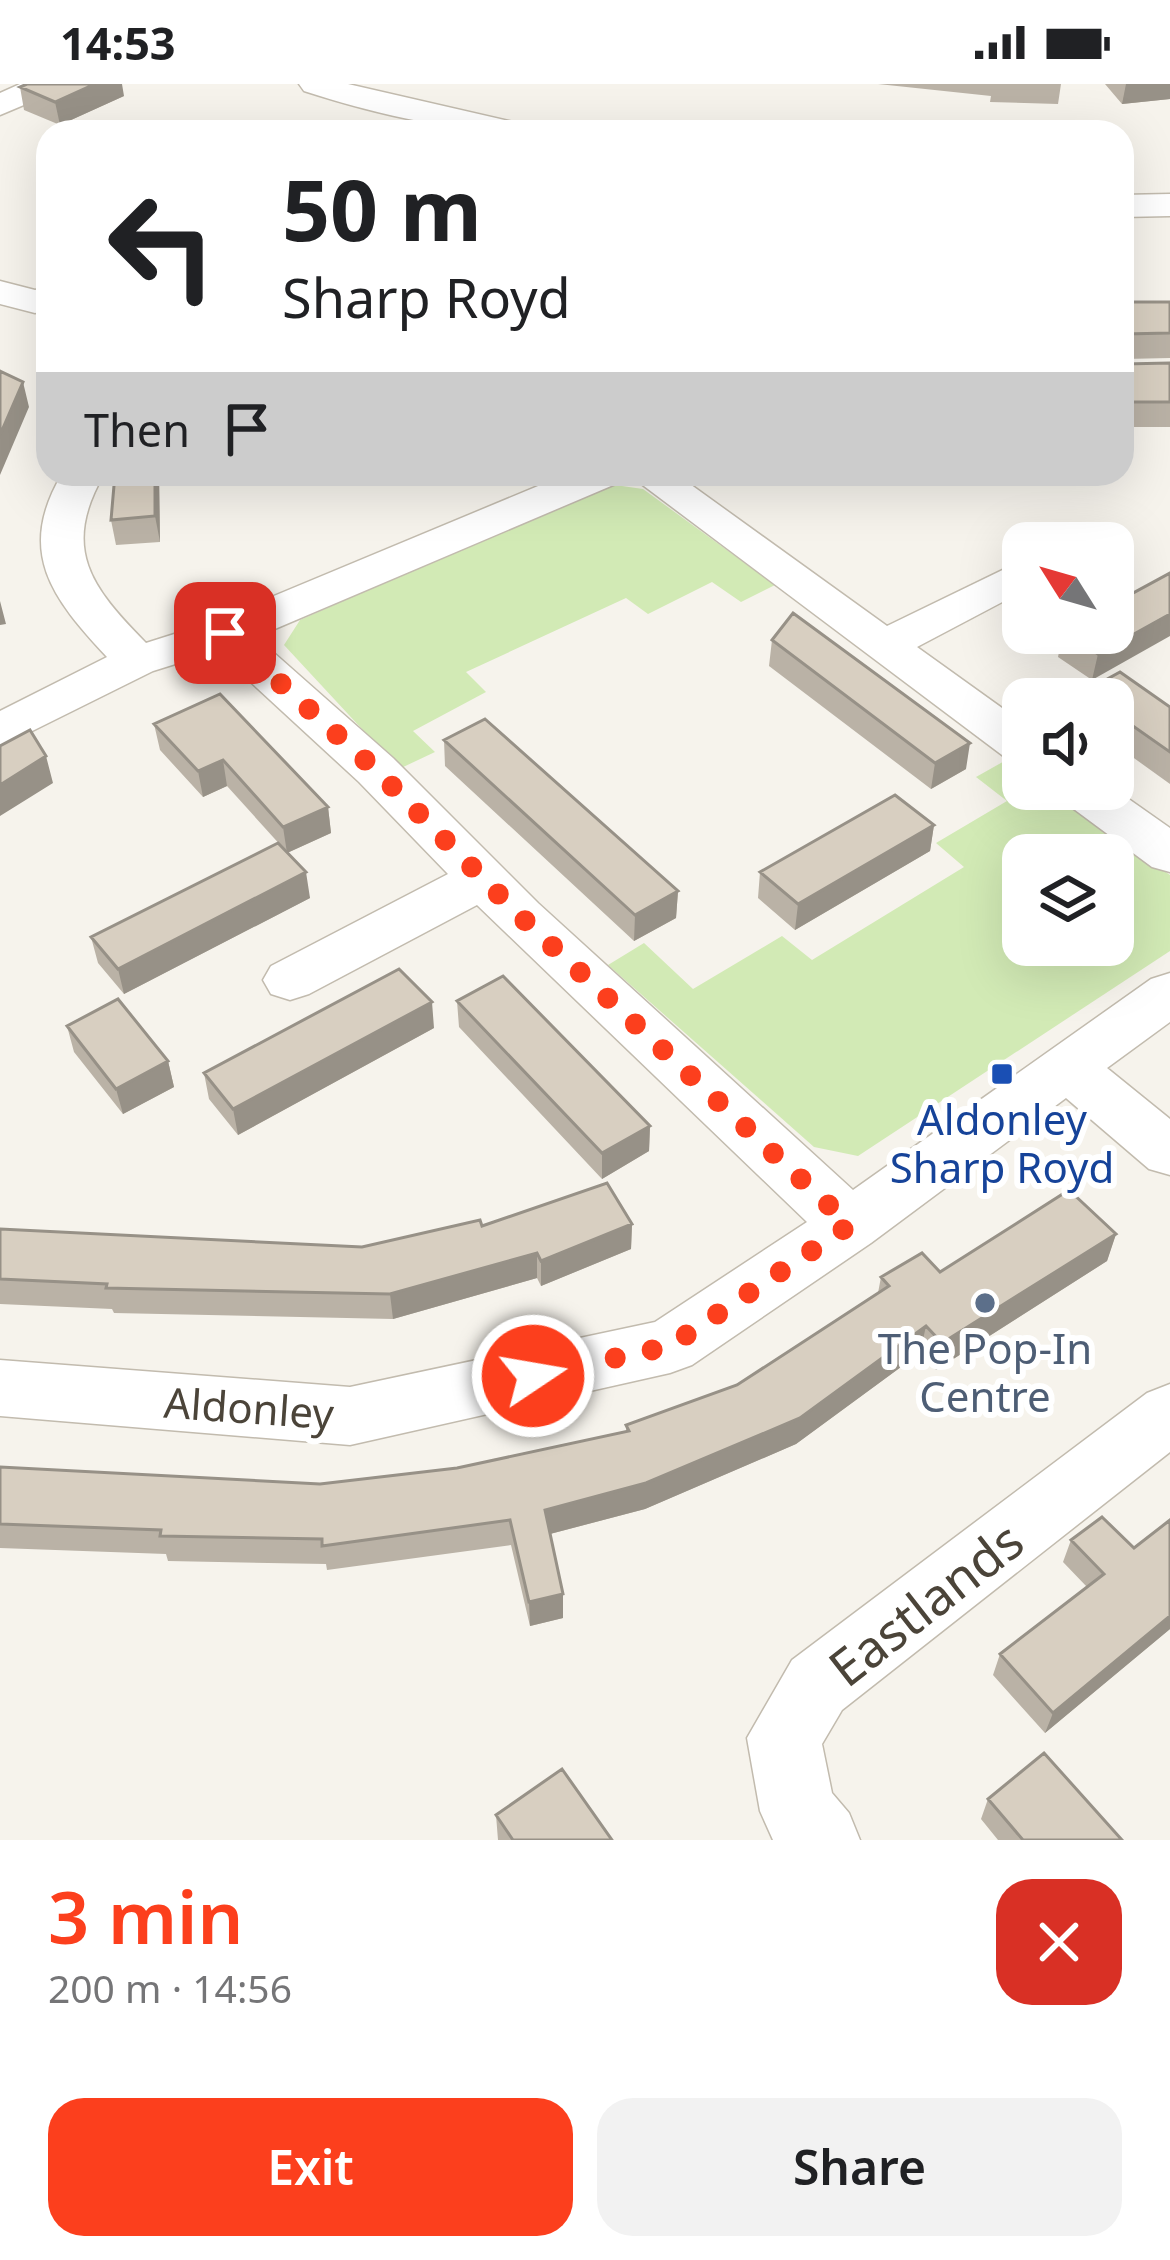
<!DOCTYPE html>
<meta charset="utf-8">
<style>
:root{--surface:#fff;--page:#f2f2f2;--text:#202124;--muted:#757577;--accent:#fc3f1d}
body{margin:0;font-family:"Noto Sans",sans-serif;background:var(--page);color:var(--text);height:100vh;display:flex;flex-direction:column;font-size:45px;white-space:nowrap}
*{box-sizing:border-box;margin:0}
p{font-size:39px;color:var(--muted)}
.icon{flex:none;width:66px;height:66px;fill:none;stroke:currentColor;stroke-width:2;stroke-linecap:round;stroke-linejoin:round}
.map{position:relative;height:1756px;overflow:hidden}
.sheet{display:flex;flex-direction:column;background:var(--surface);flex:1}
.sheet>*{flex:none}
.guide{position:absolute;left:36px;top:36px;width:1098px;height:366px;border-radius:36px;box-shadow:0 12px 48px #0002;background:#fff;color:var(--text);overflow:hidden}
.needle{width:78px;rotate:307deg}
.buttons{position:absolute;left:1002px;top:438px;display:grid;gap:24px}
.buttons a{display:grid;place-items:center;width:132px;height:132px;border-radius:24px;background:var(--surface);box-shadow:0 12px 48px #0002;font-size:60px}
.pin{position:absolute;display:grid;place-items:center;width:102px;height:102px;color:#fff;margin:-51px;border-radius:24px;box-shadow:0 6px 18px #0006}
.me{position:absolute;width:132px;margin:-66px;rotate:78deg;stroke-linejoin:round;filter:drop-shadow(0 0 9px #0008)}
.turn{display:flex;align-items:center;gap:42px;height:252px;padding:0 48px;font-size:54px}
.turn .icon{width:156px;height:156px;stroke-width:2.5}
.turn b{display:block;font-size:84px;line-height:102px}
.then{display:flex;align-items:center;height:114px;padding:0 48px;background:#0003;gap:24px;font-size:45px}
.round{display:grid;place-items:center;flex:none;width:126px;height:126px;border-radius:36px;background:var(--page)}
.summary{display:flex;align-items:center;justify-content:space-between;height:204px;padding:0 48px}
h1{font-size:72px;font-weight:600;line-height:90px;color:var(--accent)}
.primary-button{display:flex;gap:24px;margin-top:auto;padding:24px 48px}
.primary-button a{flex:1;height:138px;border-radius:36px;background:var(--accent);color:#fff;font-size:48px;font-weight:600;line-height:138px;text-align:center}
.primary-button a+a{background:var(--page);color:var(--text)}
.status{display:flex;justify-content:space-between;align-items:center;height:84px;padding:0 60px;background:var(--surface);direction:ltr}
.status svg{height:33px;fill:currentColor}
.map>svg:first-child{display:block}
.green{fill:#d2eab5;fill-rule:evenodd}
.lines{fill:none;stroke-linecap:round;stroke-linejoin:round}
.street-casing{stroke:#c2bbae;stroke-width:3}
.street{fill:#fff;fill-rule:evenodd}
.wall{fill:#bab2a6}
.shaded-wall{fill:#979187}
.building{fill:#d8cfc1;stroke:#979187;stroke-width:3}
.route{stroke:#fc3f1d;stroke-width:21;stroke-dasharray:0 37.8}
.transit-dot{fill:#1a4fb4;stroke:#fff;stroke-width:4.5}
.service-dot{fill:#5c6f8a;stroke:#fff;stroke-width:4.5}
.labels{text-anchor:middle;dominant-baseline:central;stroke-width:12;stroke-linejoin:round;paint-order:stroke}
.transit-label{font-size:42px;fill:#164399;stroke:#fff}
.service-label{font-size:42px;fill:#4e5e75;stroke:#fff}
.street-label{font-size:42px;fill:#4b4439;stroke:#fff}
.near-street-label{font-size:51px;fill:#4b4439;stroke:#fff}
</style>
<div class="status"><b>14:53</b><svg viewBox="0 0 49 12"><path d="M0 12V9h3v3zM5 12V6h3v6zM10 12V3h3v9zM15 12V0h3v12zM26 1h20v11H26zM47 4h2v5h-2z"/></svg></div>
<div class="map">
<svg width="1170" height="1756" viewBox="0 0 1170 1756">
<rect width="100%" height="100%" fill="#f6f3ec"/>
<!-- green -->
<path class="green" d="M608,400L643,405L775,501L741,518L712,498L648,530L626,514L466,588L486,608L413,647L435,668L399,685L284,561L300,536Z
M1008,675L1023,686V705H1050L1170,791V867L858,1072L814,1063L608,881L644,859L693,905L782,852L812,876L964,783L936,759L1007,717L976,693ZM1023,771H1113V861H1023Z"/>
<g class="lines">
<!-- street casing -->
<g class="street-casing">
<path id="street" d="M20,0H62L57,7L0,31V9Z
M299,0H348L526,41L531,48C452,48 379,31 304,7Z
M1170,110V132L1122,133V111Z
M0,197L35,206L48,203V226L35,229L0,220Z
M62,390H104C61,465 91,503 146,559L209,539L567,390H624L618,399L256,553L393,674L538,819L853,1106L1151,895L1170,889V938L1107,984L1170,1035V1091L1149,1085L1066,1014L871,1159L692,1281L670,1289L350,1361L0,1332V1276L350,1303L655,1238L807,1138L477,821L309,910L290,916L271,910L263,896L271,882L448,790L359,698L217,567L153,587L0,663V627L107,573C52,514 16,468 62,390Z
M628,390H676L887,542L1023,476V507L917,563L1023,639V679L1006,674Z
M1113,704L1170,744V788L1152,783L1063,717L1056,705Z
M1170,1300V1368L842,1626L822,1660L832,1709L849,1729L860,1756H773L760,1727L747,1654L792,1576L1147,1309Z"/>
</g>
<!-- street -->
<use href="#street" class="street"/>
</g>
<!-- wall -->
<path class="wall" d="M878,0H1061L1058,20L990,18L991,12Z
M1105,0H1170V15L1122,20Z
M20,3L124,12L60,41L24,26Z
M1122,218H1170V274L1124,275V280L1170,279V343H1122Z
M115,390H159L160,458L116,461L111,436Z
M1063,549H1113L1092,596L1058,573Z
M772,556L966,685L931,705L769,582Z
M1084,608L1170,623V700L1113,659V615H1082Z
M154,640L328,723L331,749L287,769L310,814L124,910L98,879L91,853L283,764L227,702L203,713L160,666Z
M444,656L678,807L676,834L634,857L445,682Z
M934,741L930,767L795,846L758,814L760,788Z
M457,917L650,1042L649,1067L602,1095L459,943Z
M67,942L168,977L174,1003L123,1030L74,968Z
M434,944L238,1051L209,1015L204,989Z
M632,1140L631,1165L541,1202L537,1194L393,1235L114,1229L112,1225L0,1220V1145L362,1163L482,1142Z
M1116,1150L1107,1177L936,1286L920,1269L796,1360L645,1425L550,1450L563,1510V1534L530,1542L511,1461L327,1486L326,1480L168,1477L166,1470L0,1464V1383L320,1400L457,1384L530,1370L626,1348V1341L737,1301L878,1209L881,1193L940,1188Z
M1170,1436V1545L1045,1649L993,1591L1000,1570L1087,1503L1063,1478L1071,1456L1134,1464Z
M988,1715L1122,1756H998L981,1735Z
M496,1731L612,1756H498Z"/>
<!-- shaded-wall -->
<path class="shaded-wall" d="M95,0H122L124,12L60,41L55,18Z
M1126,0H1170V15L1122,20Z
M23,298L29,323L0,391V351Z
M155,390H159L160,458L155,432Z
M0,517L6,540L0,541Z
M1170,530V552L1092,596L1098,570Z
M970,659L966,685L931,705L935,679Z
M46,672L53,699L0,732V701Z
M223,676L227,702L203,713L198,687Z
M328,723L331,749L287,769L283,743Z
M934,741L930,767L795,846L798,820Z
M306,788L310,814L124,910L118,885Z
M678,807L676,834L634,857L635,831Z
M432,918L434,944L238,1051L233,1025Z
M168,977L174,1003L123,1030L116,1005Z
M650,1042L649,1067L602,1095V1069Z
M632,1140L631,1165L541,1202V1177Z
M1116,1150L1107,1177L936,1286L942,1259Z
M537,1169V1194L393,1235L390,1210Z
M926,1242L920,1269L796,1360L645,1425L546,1451L545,1426Z
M563,1510V1534L530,1542L529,1518Z
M1170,1532V1545L1045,1649L1053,1629Z"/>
<!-- building -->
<path class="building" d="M27,0H95L55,18L20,3Z
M1122,218H1170V249L1124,250V280L1170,279V318H1122Z
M0,287L23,298L0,351Z
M115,390H155V432L111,436Z
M1170,489V530L1098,570L1066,549H1113V520Z
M793,529L970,659L935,679L772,556Z
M1120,588L1170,623V668L1113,628V615H1094L1084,608Z
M220,610L328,723L283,743L223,676L198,687L154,640Z
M485,635L678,807L635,831L444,656Z
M30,646L46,672L0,701V662Z
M895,711L934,741L798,820L760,788Z
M278,759L306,788L118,885L91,853Z
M399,885L432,918L233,1025L204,989Z
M503,892L650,1042L602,1069L457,917Z
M118,915L168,977L116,1005L67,942Z
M607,1099L632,1140L541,1177L537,1169L390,1210L106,1204L107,1200L0,1195V1145L362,1163L480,1136L482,1142Z
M1069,1106L1116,1150L942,1259L926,1242L800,1334L646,1399L545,1426L563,1510L529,1518L510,1436L322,1462V1455L160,1452L161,1446L0,1440V1383L320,1400L457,1384L629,1347L626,1341L737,1301L889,1202L881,1193L922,1169L940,1188Z
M1102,1433L1134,1464L1170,1436V1532L1053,1629L1000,1570L1104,1490L1071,1456Z
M1044,1669L1122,1756H1023L988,1715Z
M562,1685L612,1756H513L496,1731Z"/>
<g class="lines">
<!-- route -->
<path class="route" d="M225,549L376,686L520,832L850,1141L670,1262L533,1292"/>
</g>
<!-- markers -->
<rect class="transit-dot" x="990" y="978" width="24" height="24" rx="6"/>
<circle class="service-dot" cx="985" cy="1219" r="12"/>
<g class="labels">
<!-- transit labels -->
<g class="transit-label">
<text x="1002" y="1034">Aldonley<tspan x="1002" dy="48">Sharp Royd</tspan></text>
</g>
<!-- service labels -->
<g class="service-label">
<text x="985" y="1263">The Pop-In<tspan x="985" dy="48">Centre</tspan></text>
</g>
<!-- street labels -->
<g class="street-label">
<text transform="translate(249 1323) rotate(4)">Aldonley</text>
</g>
<!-- near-street labels -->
<g class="near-street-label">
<text transform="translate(925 1519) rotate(-38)">Eastlands</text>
</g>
</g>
</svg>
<div class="buttons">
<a><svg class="needle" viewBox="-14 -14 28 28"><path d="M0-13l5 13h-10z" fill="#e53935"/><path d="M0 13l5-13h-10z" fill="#757577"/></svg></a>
<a><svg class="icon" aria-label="sound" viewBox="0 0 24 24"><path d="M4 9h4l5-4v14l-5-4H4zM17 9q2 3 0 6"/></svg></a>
<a><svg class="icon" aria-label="layers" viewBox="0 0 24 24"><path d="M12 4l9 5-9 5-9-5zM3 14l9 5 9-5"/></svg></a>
</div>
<div class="pin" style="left:225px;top:549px;background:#d93025"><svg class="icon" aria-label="arrive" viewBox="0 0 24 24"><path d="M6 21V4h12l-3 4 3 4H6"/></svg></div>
<svg class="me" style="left:533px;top:1292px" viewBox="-20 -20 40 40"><circle r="17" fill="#fc3f1d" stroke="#fff" stroke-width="3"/><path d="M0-11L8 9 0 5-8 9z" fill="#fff"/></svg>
<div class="guide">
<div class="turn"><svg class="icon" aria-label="left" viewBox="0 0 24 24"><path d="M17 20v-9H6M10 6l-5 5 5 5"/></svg><div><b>50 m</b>Sharp Royd</div></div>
<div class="then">Then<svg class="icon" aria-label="arrive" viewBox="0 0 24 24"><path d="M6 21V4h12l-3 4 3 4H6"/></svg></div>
</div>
</div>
<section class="sheet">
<div class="summary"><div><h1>3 min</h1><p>200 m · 14:56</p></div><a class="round" style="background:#d93025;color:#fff"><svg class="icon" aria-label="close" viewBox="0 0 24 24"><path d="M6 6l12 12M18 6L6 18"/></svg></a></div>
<div class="primary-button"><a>Exit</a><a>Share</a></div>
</section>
